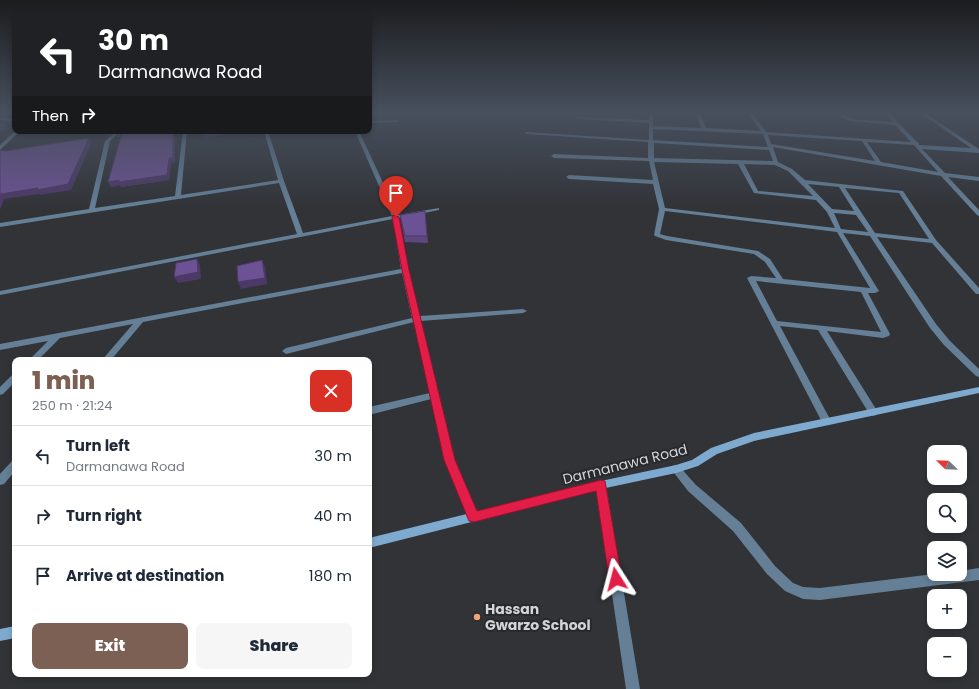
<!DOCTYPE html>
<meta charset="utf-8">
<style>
:root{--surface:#fff;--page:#f6f6f7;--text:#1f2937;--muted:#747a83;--line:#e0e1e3;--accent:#7d6054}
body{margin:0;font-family:Poppins,sans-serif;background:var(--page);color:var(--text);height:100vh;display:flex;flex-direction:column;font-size:15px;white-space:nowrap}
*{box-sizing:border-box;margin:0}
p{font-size:13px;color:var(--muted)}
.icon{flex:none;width:22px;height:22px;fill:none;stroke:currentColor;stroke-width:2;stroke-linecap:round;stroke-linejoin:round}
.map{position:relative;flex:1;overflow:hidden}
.details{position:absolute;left:12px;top:357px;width:360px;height:320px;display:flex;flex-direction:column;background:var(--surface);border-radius:8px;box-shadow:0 2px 6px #0003}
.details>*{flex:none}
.hud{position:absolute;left:12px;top:12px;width:360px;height:122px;border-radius:8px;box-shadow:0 2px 6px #0003;background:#202124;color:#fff;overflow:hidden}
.needle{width:26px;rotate:293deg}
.tools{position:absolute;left:927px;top:445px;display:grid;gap:8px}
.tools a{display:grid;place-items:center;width:40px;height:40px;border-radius:8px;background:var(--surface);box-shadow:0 2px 6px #0003;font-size:20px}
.pin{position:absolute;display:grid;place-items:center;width:34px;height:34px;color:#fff;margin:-41px -17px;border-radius:50% 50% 50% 0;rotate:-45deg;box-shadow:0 0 4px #0007}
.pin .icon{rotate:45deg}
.me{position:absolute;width:44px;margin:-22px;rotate:351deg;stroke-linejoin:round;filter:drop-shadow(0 0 3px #0008)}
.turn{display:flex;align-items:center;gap:14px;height:84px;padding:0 20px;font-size:18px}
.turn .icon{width:52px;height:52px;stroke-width:2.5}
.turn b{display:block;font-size:28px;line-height:34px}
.then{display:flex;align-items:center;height:38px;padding:0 20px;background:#0003;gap:8px;font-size:15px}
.round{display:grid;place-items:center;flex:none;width:42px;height:42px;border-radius:8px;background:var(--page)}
.summary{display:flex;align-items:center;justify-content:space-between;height:68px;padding:0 20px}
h1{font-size:24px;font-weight:800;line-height:30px;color:var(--accent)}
.cta{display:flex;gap:8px;margin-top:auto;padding:8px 20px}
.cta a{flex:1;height:46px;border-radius:8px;background:var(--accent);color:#fff;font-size:16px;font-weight:800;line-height:46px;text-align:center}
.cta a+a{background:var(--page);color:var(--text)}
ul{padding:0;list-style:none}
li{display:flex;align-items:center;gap:12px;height:60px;padding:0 20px;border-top:1px solid var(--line)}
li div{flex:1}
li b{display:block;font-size:15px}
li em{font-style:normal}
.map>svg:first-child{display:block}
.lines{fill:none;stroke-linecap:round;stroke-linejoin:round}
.street{fill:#647f96;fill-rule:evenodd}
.secondary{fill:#7faacf;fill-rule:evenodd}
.wall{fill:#5d477f}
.shaded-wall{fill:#4c3968}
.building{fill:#6c5294;stroke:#4c3968}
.route{fill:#e11d48;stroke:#92132f}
.poi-dot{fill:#efa378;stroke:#27292d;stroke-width:1.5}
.labels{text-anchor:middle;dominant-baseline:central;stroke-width:4;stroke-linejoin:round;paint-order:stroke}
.near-street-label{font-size:14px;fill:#d3d4d7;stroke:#27292d}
.near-poi-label{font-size:14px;font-weight:bold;fill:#d3d4d7;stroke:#27292d;text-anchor:start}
</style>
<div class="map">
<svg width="979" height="689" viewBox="0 0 979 689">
<rect width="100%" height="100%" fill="#313337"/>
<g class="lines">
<!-- street -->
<path class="street" d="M649,112H653V126L701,128L695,112H699L706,128L761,131L747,112H751L766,132L911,142L895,125L850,121L842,118L838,112H842L846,116L851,119L893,122L884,112H888L917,142L919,143V145L971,148L919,112H923L979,149V153L922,149L945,173L979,177V181L948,177L979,210V216L977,215L941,176L773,147L778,162L792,169L805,180L903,191L936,240L979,288V294H976L932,243L877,237L936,324L950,341L979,369V377L976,376L944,345L930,328L870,236L843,233L879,291L875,293H868L890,334L889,336L883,338L827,331L876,409L877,412L876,415L873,416L870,415L818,330L780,326L831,421L829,424L826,425L823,424L747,278L751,276L776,278L765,262L754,254L666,240L655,236L654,235L659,209L653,184L569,179L566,177L569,175L653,180L649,161L554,158L551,156L554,154L648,158V142L526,134L524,133L526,132L649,140V123L577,119L575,118L577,117L649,120ZM653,129L763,134L768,147L653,140ZM768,135L862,141L875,161L771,144ZM867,142L914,145L938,172L881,162ZM654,143L769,150L773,161L654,158ZM654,162L738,164L754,193L816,200L827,212L835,228L665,208ZM744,164L775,165L788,171L813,196L758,191ZM808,184L839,187L854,211L832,209ZM845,188L899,193L929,239L875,233ZM665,211L837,232L870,288L783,279L770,259L758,251L667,236L660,234ZM834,213L856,215L868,232L841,229ZM756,281L861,292L881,332L777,321Z
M0,118L15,119V121L0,120Z
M399,120V122H397L369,123V121Z
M15,131H20L0,150V145Z
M116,131H121L110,141L95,208L175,196L183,131H187L181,195L278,180L264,131H268L284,181L303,233L392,216L355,131H359L398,215L439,208V210L399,218L408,270L420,316L523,309L527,311L523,313L421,321L455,460L479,517L478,520L474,522L470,520L445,460L431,399L369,415V407L430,393L414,322L286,354L282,351L286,348L412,318L402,273L143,322L111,360H102L133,324L60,338L38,360H29L48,341L0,350V344L401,269L393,219L0,295V291L297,234L279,183L0,227V223L89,209L105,141Z
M15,374V382L3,394L0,395V387L12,375Z
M15,460V471L4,484L0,485V474L12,461Z
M676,465L679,466L696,485L741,523L775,566L793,583L803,587L820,588L934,574H960V571L979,568V580L820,600L803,599L785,591L767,574L733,531L688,491L671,469L673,466Z
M601,481L605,482L606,485L640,689H626L596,485L597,482Z"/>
<!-- secondary -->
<path class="secondary" d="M979,387V393L754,441L717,454L698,466L676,473L601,489L369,548V538L601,481L676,465L692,460L711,448L754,433Z
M15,626V638L0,641V629Z"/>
</g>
<!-- wall -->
<path class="wall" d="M77,131H114L109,135Z
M116,131H181L174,132L175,162L171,163L169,180L121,187L120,185L111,187L108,182L121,137H117L115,132Z
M425,211L428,243L405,242L400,215Z"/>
<!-- shaded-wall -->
<path class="shaded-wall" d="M4,122L7,128L0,132V124Z
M107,131H114L109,135Z
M173,131H181L174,132L175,162L171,163L169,180L121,187L120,185L111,187L108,182Z
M217,131H222L223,135L203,138L202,134Z
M89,138L92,142L71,190L40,195L39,194L4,199L0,210V195L1,194L38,188Z
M197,259L200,265L201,279L178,283L174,277Z
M262,260L265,267L267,284L241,289L238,282Z"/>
<!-- building -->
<path class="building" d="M116,131H173V158H169L167,175L119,182V180L108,182L122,133L115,132Z
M201,131H217L202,134Z
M89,138L68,184L37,190L38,188L1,194L0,195V150L6,151Z
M425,211L427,236H405L400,215Z
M197,259L198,272L174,277L176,263Z
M262,260L265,278L238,282L237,266Z"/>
<!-- sky -->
<linearGradient id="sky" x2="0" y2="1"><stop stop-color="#1b1c1e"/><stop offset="0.54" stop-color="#48505e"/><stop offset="1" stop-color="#48505e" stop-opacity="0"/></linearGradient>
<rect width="979" height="208" fill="url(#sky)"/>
<!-- route -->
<path class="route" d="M393,215L399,217L409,270L455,460L477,511L601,480L605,481L622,579L620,584L616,586L611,584L609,579L596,491L474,522L469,521L444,460L402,270L392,217Z"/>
<!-- markers -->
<circle class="poi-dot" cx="477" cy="617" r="4"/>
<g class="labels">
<!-- near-street labels -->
<g class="near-street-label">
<text transform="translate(625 464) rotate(-14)">Darmanawa Road</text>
</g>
<!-- near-poi labels -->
<g class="near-poi-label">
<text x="485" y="609">Hassan<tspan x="485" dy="16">Gwarzo School</tspan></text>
</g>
</g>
</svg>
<div class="tools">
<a><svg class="needle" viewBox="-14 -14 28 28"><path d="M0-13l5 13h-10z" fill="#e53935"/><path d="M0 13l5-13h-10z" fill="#747a83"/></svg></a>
<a><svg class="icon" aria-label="search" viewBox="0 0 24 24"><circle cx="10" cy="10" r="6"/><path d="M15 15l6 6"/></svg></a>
<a><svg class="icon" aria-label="layers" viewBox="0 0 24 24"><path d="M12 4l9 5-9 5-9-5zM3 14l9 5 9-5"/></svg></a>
<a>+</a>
<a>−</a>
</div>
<div class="pin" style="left:396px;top:217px;background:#d93025"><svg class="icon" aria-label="arrive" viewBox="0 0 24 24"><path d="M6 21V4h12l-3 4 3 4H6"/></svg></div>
<svg class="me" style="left:616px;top:579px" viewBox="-20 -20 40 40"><path d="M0-17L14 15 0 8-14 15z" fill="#e11d48" stroke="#fff" stroke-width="4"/></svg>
<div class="hud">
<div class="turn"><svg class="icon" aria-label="left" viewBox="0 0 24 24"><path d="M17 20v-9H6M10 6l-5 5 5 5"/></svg><div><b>30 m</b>Darmanawa Road</div></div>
<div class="then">Then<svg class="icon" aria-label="right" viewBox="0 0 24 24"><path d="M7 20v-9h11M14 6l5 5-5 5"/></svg></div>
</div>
<section class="details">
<div class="summary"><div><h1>1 min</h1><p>250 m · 21:24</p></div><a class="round" style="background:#d93025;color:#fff"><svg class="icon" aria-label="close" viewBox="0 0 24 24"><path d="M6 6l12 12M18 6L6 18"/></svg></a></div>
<ul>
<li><svg class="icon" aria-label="left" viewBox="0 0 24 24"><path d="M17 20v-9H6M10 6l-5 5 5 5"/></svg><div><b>Turn left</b><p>Darmanawa Road</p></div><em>30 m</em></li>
<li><svg class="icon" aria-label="right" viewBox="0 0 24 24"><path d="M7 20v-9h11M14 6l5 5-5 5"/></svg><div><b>Turn right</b></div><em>40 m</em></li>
<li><svg class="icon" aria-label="arrive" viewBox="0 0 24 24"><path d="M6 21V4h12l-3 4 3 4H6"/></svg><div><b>Arrive at destination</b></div><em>180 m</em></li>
</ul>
<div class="cta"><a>Exit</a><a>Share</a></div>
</section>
</div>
